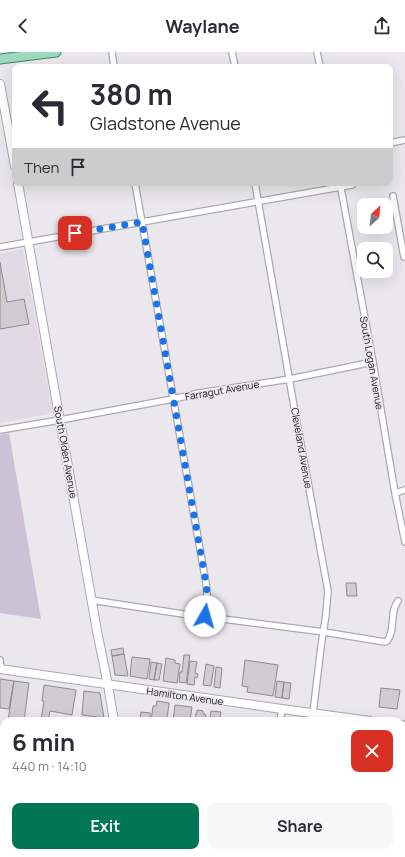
<!DOCTYPE html>
<meta charset="utf-8">
<style>
:root{--surface:#fff;--page:#f7f7f7;--text:#2b2b33;--muted:#7c7c81;--accent:#007652}
body{margin:0;font-family:Manrope,sans-serif;background:var(--page);color:var(--text);height:100vh;display:flex;flex-direction:column;font-size:15px;white-space:nowrap}
*{box-sizing:border-box;margin:0}
p{font-size:13px;color:var(--muted)}
.icon{flex:none;width:22px;height:22px;fill:none;stroke:currentColor;stroke-width:2;stroke-linecap:round;stroke-linejoin:round}
.map{position:relative;flex:1;overflow:hidden}
.drawer{position:absolute;left:0px;top:665px;width:405px;height:140px;display:flex;flex-direction:column;background:var(--surface);border-radius:12px 12px 0 0;box-shadow:0 4px 16px #0002}
.drawer>*{flex:none}
.hud{position:absolute;left:12px;top:12px;width:381px;height:122px;border-radius:8px;box-shadow:0 4px 16px #0002;background:#fff;color:var(--text);overflow:hidden}
.needle{width:26px;rotate:27deg}
.fabs{position:absolute;left:357px;top:146px;display:grid;gap:8px}
.fabs a{display:grid;place-items:center;width:36px;height:36px;border-radius:8px;background:var(--surface);box-shadow:0 4px 16px #0002;font-size:20px}
.pin{position:absolute;display:grid;place-items:center;width:34px;height:34px;color:#fff;margin:-17px;border-radius:8px;box-shadow:0 2px 6px #0006}
.me{position:absolute;width:44px;margin:-22px;rotate:7deg;stroke-linejoin:round;filter:drop-shadow(0 0 3px #0008)}
.turn{display:flex;align-items:center;gap:14px;height:84px;padding:0 12px;font-size:18px}
.turn .icon{width:52px;height:52px;stroke-width:2.5}
.turn b{display:block;font-size:28px;line-height:34px}
.then{display:flex;align-items:center;height:38px;padding:0 12px;background:#0003;gap:8px;font-size:15px}
.round{display:grid;place-items:center;flex:none;width:42px;height:42px;border-radius:8px;background:var(--page)}
.headline{display:flex;align-items:center;justify-content:space-between;height:68px;padding:0 12px}
h1{font-size:24px;font-weight:700;line-height:30px}
.action{display:flex;gap:8px;margin-top:auto;padding:8px 12px}
.action a{flex:1;height:46px;border-radius:8px;background:var(--accent);color:#fff;font-size:16px;font-weight:700;line-height:46px;text-align:center}
.action a+a{background:var(--page);color:var(--text)}
header{display:flex;justify-content:space-between;align-items:center;height:52px;padding:0 12px;background:var(--surface);font-size:18px;font-weight:700}
.map>svg:first-child{display:block}
.built{fill:#e0dae5}
.green{fill:#ccc2d6}
.building{fill:#cfcdd1;stroke:#8d8b8e}
.lines{fill:none;stroke-linecap:round;stroke-linejoin:round}
.minor-casing{stroke:#aba9ad;stroke-width:8}
.secondary-casing{stroke:#aba9ad;stroke-width:10}
.primary-casing{stroke:#448469;stroke-width:11}
.minor{stroke:#fff;stroke-width:5.5}
.secondary{stroke:#fff;stroke-width:8}
.primary{stroke:#9dd9bf;stroke-width:9}
.route{stroke:#1a73e8;stroke-width:7;stroke-dasharray:0 12.6}
.labels{text-anchor:middle;dominant-baseline:central;stroke-width:3;stroke-linejoin:round;paint-order:stroke}
.street-label{font-size:10px;fill:#181719;stroke:#eae8ec}
</style>
<header><svg class="icon" aria-label="back" viewBox="0 0 24 24"><path d="M15 5l-7 7 7 7"/></svg>Waylane<svg class="icon" aria-label="share" viewBox="0 0 24 24"><path d="M12 15V3M7 8l5-5 5 5M5 13v7h14v-7"/></svg></header>
<div class="map">
<svg width="405" height="805" viewBox="0 0 405 805">
<rect width="100%" height="100%" fill="#eae8ec"/>
<!-- built -->
<path class="built" d="M23,197L53,361L0,371V202Z"/>
<!-- green -->
<path class="green" d="M9,381L41,567L0,561V383Z"/>
<!-- building -->
<path class="building" d="M0,210L7,250L24,247L29,272L0,277Z
M346,531H356L357,544H347Z
M123,596L124,602L112,604L111,598Z
M124,602L128,624L115,623L112,604Z
M184,603H190L186,631L179,630L180,620H182Z
M132,605L150,607L147,627L130,624Z
M166,606L175,608V611L180,612L177,631L163,629Z
M245,608L278,613L273,644L247,640L248,635L242,634Z
M190,609L197,610L195,621L198,622L197,626L195,625L194,633L187,632Z
M151,610L157,611L154,628L149,627Z
M157,611L162,612L159,628H154Z
M206,612L214,614L211,634L203,633Z
M216,615L222,616L220,636L214,635Z
M0,627L14,629L9,657L0,656Z
M14,629L29,631L24,669H8Z
M277,629L284,630L282,646L275,645Z
M284,630L291,631L289,647L282,646Z
M44,633L76,638L72,663L50,659L48,669H41L44,649H42Z
M381,636L400,638L397,657L379,655Z
M84,639L100,641L104,666L82,663Z
M157,649L169,651L167,667L160,666V669H151L153,654H156Z
M175,653L192,655L190,669H173Z
M197,658L203,659V662H205L207,669H195L196,661H197Z
M211,659L221,660L219,669H210Z
M141,660L150,661V669H140Z
M0,730H1L4,747L0,748Z
M401,793L405,794V805L398,804V801H401Z
M103,801H129V802L114,805H104Z"/>
<g class="lines">
<!-- minor casing -->
<g class="minor-casing">
<path id="minor" d="M112,0L114,15
M232,0L235,15
M317,0L320,15
M390,91L405,88
M135,131L206,531L207,541L205,564
M255,131L295,360L328,539L326,562L321,595L313,661
M340,131L373,310L395,441L405,490
M393,144L404,205H405
M0,195L352,133
M0,378L60,368L173,347L199,341L290,327L373,310
M395,441L405,438
M91,548L183,562L324,580L385,590L387,589C396,578 389,560 398,549
M0,608L1,617
M280,669L282,657
M0,682L4,683
M0,724L4,723
M313,801L340,805
M25,805L52,801"/>
</g>
<!-- secondary casing -->
<g class="secondary-casing">
<path id="secondary" d="M0,32L15,114
M18,131L97,579L108,633L114,669
M0,617L282,657L370,669
M401,673L405,674
M138,801L139,805"/>
</g>
<!-- primary casing -->
<g class="primary-casing">
<path id="primary" d="M0,7L56,0"/>
</g>
<!-- minor -->
<use href="#minor" class="minor"/>
<!-- secondary -->
<use href="#secondary" class="secondary"/>
<!-- primary -->
<use href="#primary" class="primary"/>
</g>
<g class="lines">
<!-- route -->
<path class="route" d="M75,181L142,170L206,531L207,541L205,564"/>
</g>
<g class="labels">
<!-- street labels -->
<g class="street-label">
<text transform="translate(372 311) rotate(80)">South Logan Avenue</text>
<text transform="translate(222 338) rotate(-10)">Farragut Avenue</text>
<text transform="translate(302 396) rotate(80)">Cleveland Avenue</text>
<text transform="translate(66 400) rotate(80)">South Olden Avenue</text>
<text transform="translate(185 644) rotate(8)">Hamilton Avenue</text>
</g>
</g>
</svg>
<div class="fabs">
<a><svg class="needle" viewBox="-14 -14 28 28"><path d="M0-13l5 13h-10z" fill="#e53935"/><path d="M0 13l5-13h-10z" fill="#7c7c81"/></svg></a>
<a><svg class="icon" aria-label="search" viewBox="0 0 24 24"><circle cx="10" cy="10" r="6"/><path d="M15 15l6 6"/></svg></a>
</div>
<div class="pin" style="left:75px;top:181px;background:#d93025"><svg class="icon" aria-label="arrive" viewBox="0 0 24 24"><path d="M6 21V4h12l-3 4 3 4H6"/></svg></div>
<svg class="me" style="left:205px;top:564px" viewBox="-20 -20 40 40"><circle r="19" fill="#fff"/><path d="M0-13L10 11 0 6-10 11z" fill="#1a73e8"/></svg>
<div class="hud">
<div class="turn"><svg class="icon" aria-label="left" viewBox="0 0 24 24"><path d="M17 20v-9H6M10 6l-5 5 5 5"/></svg><div><b>380 m</b>Gladstone Avenue</div></div>
<div class="then">Then<svg class="icon" aria-label="arrive" viewBox="0 0 24 24"><path d="M6 21V4h12l-3 4 3 4H6"/></svg></div>
</div>
<section class="drawer">
<div class="headline"><div><h1>6 min</h1><p>440 m · 14:10</p></div><a class="round" style="background:#d93025;color:#fff"><svg class="icon" aria-label="close" viewBox="0 0 24 24"><path d="M6 6l12 12M18 6L6 18"/></svg></a></div>
<div class="action"><a>Exit</a><a>Share</a></div>
</section>
</div>
